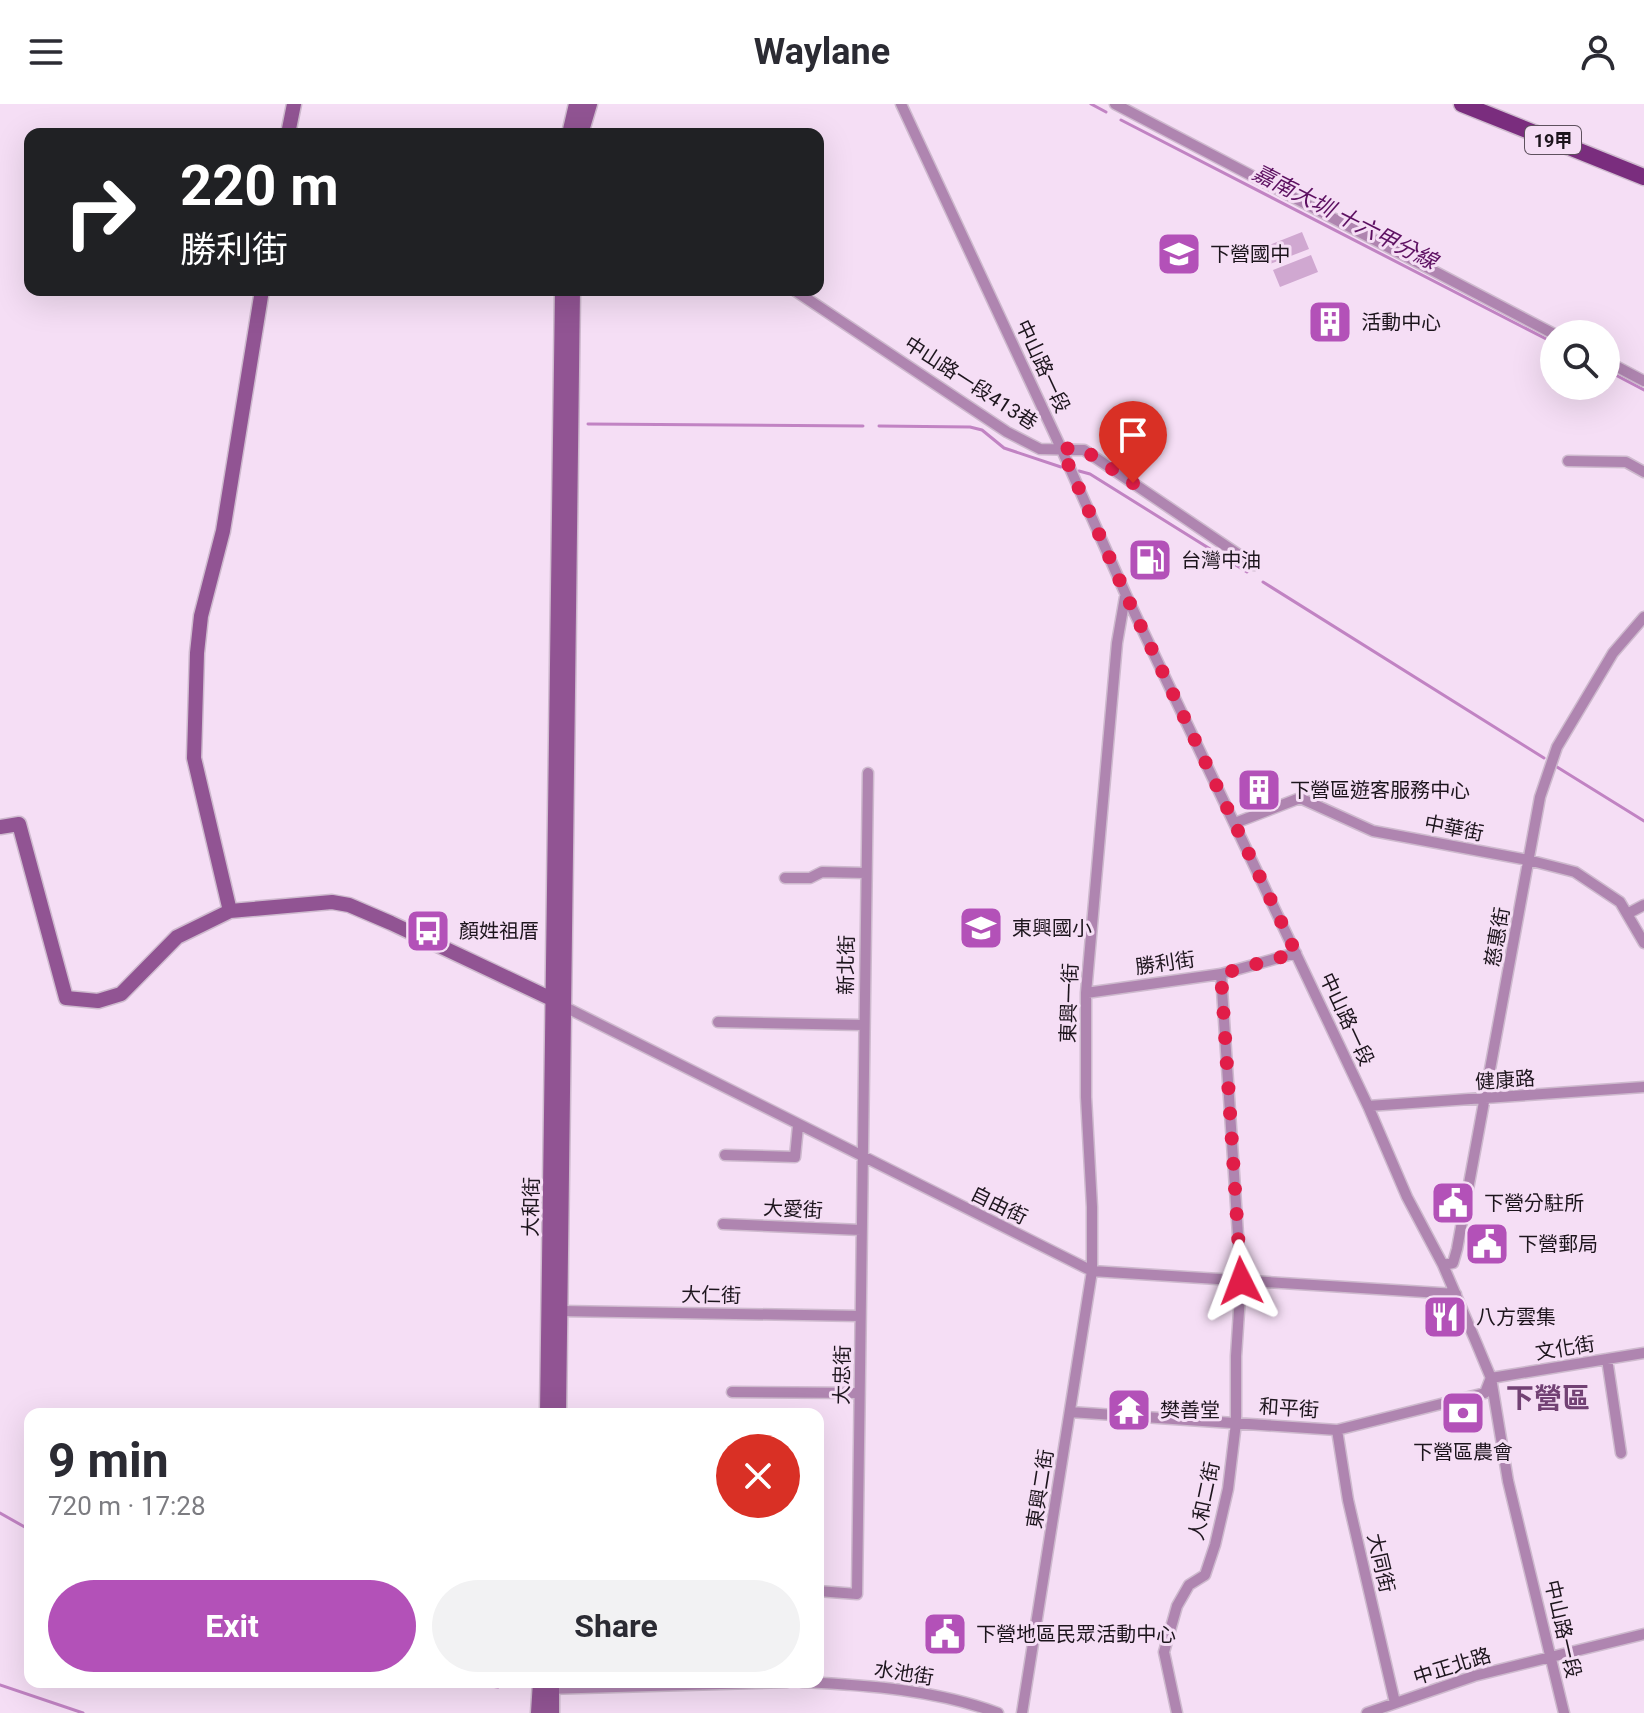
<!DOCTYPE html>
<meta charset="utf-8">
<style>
:root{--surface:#fff;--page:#f2f2f3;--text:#2b2b33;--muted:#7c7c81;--accent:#b351b8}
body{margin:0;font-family:Roboto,"Noto Sans TC",sans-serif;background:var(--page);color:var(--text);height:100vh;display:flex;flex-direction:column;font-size:30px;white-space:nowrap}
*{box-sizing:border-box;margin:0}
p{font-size:26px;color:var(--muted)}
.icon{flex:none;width:44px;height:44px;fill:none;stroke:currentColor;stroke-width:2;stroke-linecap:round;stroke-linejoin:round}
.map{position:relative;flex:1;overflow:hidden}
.side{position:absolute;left:24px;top:1304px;width:800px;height:280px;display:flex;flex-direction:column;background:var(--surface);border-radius:16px;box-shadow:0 8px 32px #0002}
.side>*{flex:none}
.guide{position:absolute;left:24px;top:24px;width:800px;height:168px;border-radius:16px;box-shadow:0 8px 32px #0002;background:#202124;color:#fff;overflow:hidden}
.controls{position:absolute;left:1540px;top:216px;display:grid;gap:16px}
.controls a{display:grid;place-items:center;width:80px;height:80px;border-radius:50%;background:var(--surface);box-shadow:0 8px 32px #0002;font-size:40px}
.pin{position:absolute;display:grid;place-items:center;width:68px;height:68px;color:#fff;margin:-82px -34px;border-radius:50% 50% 50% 0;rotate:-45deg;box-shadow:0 0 8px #0007}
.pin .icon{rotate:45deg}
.me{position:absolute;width:88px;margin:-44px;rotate:357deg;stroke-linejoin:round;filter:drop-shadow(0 0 6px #0008)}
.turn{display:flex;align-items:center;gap:28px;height:168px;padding:0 24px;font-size:36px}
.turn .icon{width:104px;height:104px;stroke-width:2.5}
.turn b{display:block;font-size:56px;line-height:68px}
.round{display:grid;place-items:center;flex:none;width:84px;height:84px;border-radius:42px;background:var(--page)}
.headline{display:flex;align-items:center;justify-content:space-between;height:136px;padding:0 24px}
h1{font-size:48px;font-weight:700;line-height:60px}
.primary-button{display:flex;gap:16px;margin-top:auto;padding:16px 24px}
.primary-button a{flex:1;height:92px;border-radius:48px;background:var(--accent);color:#fff;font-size:32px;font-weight:700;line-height:92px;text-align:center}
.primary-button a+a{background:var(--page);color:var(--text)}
header{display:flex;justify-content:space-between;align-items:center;height:104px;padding:0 24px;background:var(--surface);font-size:36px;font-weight:700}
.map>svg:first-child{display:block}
.pitch{fill:#d0a8d1}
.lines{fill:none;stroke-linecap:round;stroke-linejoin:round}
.stream{stroke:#c183c3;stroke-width:3}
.street-casing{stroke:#cebace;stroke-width:13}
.secondary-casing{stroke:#cebace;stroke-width:17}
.primary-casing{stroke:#cebace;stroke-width:19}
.street{stroke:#af85b0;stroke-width:10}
.secondary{stroke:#915493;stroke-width:14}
.primary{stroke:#7a2d7e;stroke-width:16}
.route{stroke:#e11d48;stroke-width:14;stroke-dasharray:0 25.2}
.labels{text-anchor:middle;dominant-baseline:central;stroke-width:6;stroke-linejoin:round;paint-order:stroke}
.shield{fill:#f5def5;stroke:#5e515e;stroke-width:2}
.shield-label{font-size:18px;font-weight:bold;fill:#1d151d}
.poi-label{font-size:20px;fill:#1d151d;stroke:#f5def5;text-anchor:start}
.street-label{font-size:20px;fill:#1d151d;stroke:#f5def5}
.water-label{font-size:22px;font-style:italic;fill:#5d1061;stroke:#f5def5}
.district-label{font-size:28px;font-weight:bold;fill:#724174;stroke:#f5def5}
</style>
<header><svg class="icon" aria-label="menu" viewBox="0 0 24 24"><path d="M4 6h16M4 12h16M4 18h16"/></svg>Waylane<svg class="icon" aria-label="person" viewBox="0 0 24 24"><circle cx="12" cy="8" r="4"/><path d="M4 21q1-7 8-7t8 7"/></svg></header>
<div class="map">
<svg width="1644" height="1609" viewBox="0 0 1644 1609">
<rect width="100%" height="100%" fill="#f5def5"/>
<!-- pitch -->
<path class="pitch" d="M1302,128L1309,145L1270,160L1264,143Z
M1311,151L1318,168L1280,183L1273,166Z"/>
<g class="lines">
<!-- stream -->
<path class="stream" d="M1091,0L1106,8
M1121,16L1554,239
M1606,266L1644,286
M588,320L863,322
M879,322L970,323L982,326L1004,344L1061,363
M1079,367L1090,370L1247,468
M1263,478L1544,654
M1557,663L1644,717
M0,1409L30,1426
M460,1578L498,1583
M0,1581L83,1609"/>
<!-- street casing -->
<g class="street-casing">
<path id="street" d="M901,0L1061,344L1126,491L1368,1002L1407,1093L1443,1161L1476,1238L1491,1274L1508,1377L1564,1609
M1115,0L1554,230
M794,186L1007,328L1040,345L1084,346L1254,461
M1606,257L1644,277
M1568,357L1626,358L1644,368
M1235,719L1300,694L1373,727L1528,756L1575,768L1620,798L1644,839
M785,774H810L822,768L866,769
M1627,810L1644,801
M1086,889L1221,870L1296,849
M565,903L1092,1167L1456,1190
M718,918L863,921
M1368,1002L1644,983
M725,1051L795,1053L798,1022
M723,1120L861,1126
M1443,1161L1453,1159L1457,1145L1540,693L1557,643L1613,549L1644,513
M561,1207L860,1212
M1607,1255L1621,1349
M1491,1274L1644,1249
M732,1288L859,1289
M1070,1308L1337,1326L1485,1289L1490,1276
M1337,1326L1348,1396L1395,1599
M818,1487L857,1490L868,669
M802,1578C868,1581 936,1586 998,1609
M546,1585L787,1578
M1022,1609L1092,1167V1103L1086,993V889L1117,539L1125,493
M1177,1609L1164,1548L1177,1502L1189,1481L1205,1471L1215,1441L1228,1385L1236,1319V1252L1241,1177L1221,870
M1367,1609L1474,1572L1644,1530"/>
</g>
<!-- secondary casing -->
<g class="secondary-casing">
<path id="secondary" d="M288,30L294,0
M569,30L576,0
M581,30L590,0
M0,723L19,720L66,894L98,897L121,890L177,833L230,807L332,798L349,801L391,819L558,898
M230,807L194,654L197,549L201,512L223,427L262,186
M547,1310L562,186
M559,1310L573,186
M538,1609L540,1578
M552,1609V1578"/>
</g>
<!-- primary casing -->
<g class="primary-casing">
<path id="primary" d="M1462,0L1644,73"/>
</g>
<!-- street -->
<use href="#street" class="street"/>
<!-- secondary -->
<use href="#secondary" class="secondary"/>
<!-- primary -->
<use href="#primary" class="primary"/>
</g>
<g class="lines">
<!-- route -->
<path class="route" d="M1133,379L1084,346L1061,344L1126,491L1296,849L1221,870L1241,1177"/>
</g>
<!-- icons -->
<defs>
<g id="school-square" transform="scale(2.3)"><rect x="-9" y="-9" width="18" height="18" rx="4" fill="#b351b8" stroke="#f5def5"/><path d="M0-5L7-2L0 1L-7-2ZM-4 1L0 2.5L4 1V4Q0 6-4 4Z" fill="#fff"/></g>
<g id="building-square" transform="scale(2.3)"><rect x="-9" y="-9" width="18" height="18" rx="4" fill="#b351b8" stroke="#f5def5"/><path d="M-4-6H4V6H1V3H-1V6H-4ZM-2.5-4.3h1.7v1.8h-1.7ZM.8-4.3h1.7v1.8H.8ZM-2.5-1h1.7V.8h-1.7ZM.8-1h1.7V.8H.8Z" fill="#fff"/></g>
<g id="fuel-square" transform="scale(2.3)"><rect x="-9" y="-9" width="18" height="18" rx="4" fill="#b351b8" stroke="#f5def5"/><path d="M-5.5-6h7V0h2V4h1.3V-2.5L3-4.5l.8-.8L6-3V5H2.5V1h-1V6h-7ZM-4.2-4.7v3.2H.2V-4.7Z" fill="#fff"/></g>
<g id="bus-square" transform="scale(2.3)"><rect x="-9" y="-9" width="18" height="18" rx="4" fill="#b351b8" stroke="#f5def5"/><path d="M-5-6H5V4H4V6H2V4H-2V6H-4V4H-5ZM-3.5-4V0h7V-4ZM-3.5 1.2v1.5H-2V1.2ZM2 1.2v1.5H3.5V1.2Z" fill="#fff"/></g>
<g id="civic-square" transform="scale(2.3)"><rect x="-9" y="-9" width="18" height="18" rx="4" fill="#b351b8" stroke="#f5def5"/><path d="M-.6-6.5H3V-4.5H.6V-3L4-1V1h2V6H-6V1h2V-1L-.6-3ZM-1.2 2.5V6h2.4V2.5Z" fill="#fff"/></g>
<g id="restaurant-square" transform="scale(2.3)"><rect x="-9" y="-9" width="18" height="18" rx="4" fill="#b351b8" stroke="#f5def5"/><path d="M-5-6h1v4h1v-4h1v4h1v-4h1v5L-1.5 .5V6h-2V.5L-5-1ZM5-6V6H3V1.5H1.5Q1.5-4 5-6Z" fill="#fff"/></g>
<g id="temple-square" transform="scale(2.3)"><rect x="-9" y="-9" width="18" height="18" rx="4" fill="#b351b8" stroke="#f5def5"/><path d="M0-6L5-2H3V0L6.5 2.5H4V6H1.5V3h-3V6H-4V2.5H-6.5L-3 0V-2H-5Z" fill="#fff"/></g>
<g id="bank-square" transform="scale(2.3)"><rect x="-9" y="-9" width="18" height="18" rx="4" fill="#b351b8" stroke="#f5def5"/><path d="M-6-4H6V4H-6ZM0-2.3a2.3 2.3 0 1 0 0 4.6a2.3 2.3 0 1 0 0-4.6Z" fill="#fff"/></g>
</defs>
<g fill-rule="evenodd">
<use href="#school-square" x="1179" y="150"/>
<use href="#building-square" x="1330" y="218"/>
<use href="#fuel-square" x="1150" y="456"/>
<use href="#building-square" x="1259" y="686"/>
<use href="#school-square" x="981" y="824"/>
<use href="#bus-square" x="428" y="827"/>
<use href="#civic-square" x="1453" y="1099"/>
<use href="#civic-square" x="1487" y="1140"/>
<use href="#restaurant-square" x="1445" y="1213"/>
<use href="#temple-square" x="1129" y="1306"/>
<use href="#bank-square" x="1463" y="1309"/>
<use href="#civic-square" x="945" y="1530"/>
</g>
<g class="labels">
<!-- shield labels -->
<rect class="shield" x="1525" y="22" width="56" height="28" rx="6"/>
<g class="shield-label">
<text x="1553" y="36">19甲</text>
</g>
<!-- poi labels -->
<g class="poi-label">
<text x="1210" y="150">下營國中</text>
<text x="1361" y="218">活動中心</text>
<text x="1181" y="456">台灣中油</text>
<text x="1290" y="686">下營區遊客服務中心</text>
<text x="1012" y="824">東興國小</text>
<text x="459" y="827">顏姓祖厝</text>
<text x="1484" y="1099">下營分駐所</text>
<text x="1518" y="1140">下營郵局</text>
<text x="1476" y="1213">八方雲集</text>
<text x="1160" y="1306">樊善堂</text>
<text x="1463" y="1348" text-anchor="middle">下營區農會</text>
<text x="976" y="1530">下營地區民眾活動中心</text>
</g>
<!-- street labels -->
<g class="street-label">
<text transform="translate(1043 262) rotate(65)">中山路一段</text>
<text transform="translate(971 279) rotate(33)">中山路一段413巷</text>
<text transform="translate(1454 724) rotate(11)">中華街</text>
<text transform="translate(1497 833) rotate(-80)">慈惠街</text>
<text transform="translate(1165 859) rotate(-8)">勝利街</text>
<text transform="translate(846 861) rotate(-89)">新北街</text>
<text transform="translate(1069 899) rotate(-88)">東興一街</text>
<text transform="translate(1347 915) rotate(65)">中山路一段</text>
<text transform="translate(1505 976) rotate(-4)">健康路</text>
<text transform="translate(999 1101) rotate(26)">自由街</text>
<text transform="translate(531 1103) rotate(-89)">大和街</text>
<text transform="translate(793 1105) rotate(3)">大愛街</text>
<text transform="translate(711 1191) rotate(1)">大仁街</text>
<text transform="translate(1565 1244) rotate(-9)">文化街</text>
<text transform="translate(842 1271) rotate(-89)">大忠街</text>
<text transform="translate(1289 1304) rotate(4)">和平街</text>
<text transform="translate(1040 1385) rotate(-81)">東興二街</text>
<text transform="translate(1204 1397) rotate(-78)">人和二街</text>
<text transform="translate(1381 1459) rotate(77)">大同街</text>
<text transform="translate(1563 1525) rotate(77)">中山路一段</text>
<text transform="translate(1452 1562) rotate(-17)">中正北路</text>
<text transform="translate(904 1569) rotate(9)">水池街</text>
</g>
<!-- water labels -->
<g class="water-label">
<text transform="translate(1345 113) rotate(27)">嘉南大圳 十六甲分線</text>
</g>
<!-- district labels -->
<g class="district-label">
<text x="1548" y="1294">下營區</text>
</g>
</g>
</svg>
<div class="controls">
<a><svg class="icon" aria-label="search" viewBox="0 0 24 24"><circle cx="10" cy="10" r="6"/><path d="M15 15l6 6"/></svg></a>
</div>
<div class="pin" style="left:1133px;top:379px;background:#d93025"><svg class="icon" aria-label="arrive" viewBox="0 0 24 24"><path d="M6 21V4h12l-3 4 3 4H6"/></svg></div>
<svg class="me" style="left:1241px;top:1177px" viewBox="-20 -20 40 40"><path d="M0-17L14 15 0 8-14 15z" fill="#e11d48" stroke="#fff" stroke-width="4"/></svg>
<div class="guide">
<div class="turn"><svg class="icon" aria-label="right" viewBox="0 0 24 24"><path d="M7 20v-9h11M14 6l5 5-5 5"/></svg><div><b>220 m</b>勝利街</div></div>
</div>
<section class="side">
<div class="headline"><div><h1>9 min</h1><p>720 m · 17:28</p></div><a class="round" style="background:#d93025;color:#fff"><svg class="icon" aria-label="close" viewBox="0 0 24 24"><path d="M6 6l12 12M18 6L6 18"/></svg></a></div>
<div class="primary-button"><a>Exit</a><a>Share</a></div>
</section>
</div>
